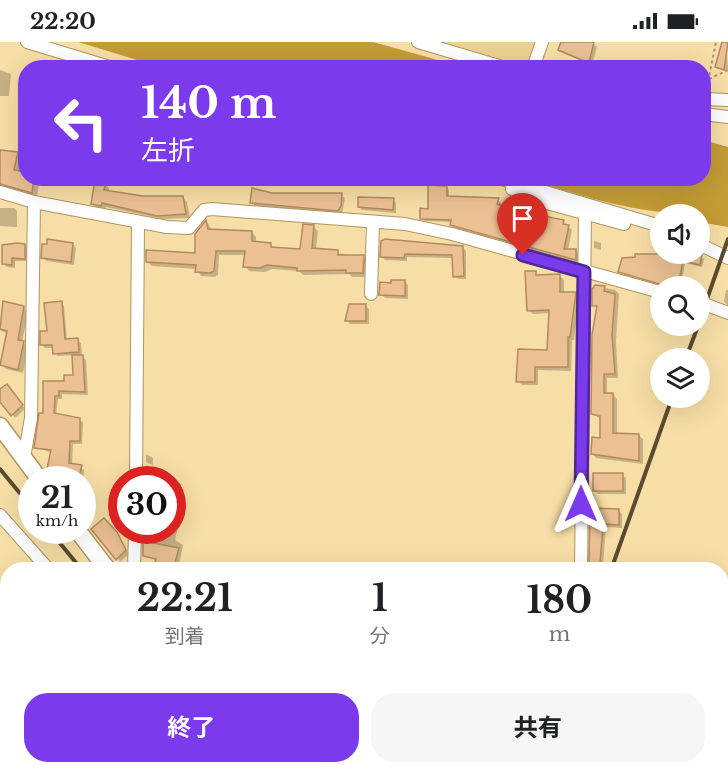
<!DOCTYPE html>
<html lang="ja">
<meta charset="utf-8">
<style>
:root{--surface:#fff;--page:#f6f6f6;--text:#202124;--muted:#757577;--accent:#7c3aed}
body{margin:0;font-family:"Libre Baskerville","Noto Sans JP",serif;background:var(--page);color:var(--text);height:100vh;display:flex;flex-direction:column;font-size:22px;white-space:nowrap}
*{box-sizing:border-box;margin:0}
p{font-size:20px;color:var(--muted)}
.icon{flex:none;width:33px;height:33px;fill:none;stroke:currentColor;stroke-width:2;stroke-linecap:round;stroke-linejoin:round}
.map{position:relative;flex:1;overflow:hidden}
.details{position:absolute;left:0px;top:520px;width:729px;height:212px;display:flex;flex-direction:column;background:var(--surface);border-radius:24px 24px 0 0;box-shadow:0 6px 24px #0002}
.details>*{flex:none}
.banner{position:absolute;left:18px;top:18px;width:693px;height:126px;border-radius:24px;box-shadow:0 6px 24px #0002;background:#7c3aed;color:#fff;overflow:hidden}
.buttons{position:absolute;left:650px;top:162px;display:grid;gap:12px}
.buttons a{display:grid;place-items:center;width:60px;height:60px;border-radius:50%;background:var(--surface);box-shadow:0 6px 24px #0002;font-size:30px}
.speed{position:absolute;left:18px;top:424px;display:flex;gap:12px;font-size:30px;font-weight:700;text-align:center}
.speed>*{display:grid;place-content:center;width:78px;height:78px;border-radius:50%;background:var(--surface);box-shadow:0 6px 24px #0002;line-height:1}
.speed small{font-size:15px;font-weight:400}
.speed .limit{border:9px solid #d22;background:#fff;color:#111}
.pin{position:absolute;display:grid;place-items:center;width:51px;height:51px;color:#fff;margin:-62px -26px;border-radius:50% 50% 50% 0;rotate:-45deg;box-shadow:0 0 6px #0007}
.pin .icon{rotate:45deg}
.me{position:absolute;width:66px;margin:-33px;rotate:0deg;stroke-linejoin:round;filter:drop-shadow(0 0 4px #0008)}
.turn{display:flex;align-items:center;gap:21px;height:126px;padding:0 24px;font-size:27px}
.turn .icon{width:78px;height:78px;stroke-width:2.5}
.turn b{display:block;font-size:42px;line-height:51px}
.eta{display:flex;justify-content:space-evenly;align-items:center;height:102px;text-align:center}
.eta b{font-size:36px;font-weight:700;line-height:42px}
.action{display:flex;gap:12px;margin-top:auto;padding:12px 24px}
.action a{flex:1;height:69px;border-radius:24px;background:var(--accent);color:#fff;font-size:24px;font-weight:700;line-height:69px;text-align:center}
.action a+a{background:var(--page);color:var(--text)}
.status{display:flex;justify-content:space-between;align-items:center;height:42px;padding:0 30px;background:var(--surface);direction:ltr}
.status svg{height:16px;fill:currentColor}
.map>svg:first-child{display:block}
.built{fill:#edd192}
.water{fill:#c39c35}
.shadow{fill:#0003}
.building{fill:#ebc093;stroke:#b38a5f;stroke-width:1.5}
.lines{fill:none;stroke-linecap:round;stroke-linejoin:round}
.street-casing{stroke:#ad9660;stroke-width:14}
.secondary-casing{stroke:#ad9660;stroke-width:19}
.path{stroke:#a9966c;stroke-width:2;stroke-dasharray:3 3;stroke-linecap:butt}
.street{stroke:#fff;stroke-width:12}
.secondary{stroke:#fff;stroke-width:16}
.rail{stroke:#594c30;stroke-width:4}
.route-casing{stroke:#51269a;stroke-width:15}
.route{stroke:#7c3aed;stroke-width:10}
</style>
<div class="status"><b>22:20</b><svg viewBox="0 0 49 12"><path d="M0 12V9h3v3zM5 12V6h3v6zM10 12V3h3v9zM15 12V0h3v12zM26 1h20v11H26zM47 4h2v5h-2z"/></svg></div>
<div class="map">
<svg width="728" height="731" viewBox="0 0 728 731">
<rect width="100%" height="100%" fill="#f7dea6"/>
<!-- built -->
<path class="built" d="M444,0H535L529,17L517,22Z"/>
<!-- water -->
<path class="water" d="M78,0H373L463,25H160Z
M704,98L728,105V185L699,180V172C635,172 587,155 526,137L704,136Z"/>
<!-- shadow -->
<path class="shadow" d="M562,0L593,2L597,5L592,23L598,26L563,11L559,8Z
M726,0L728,26L726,29L717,24Z
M616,20L626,24L627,26H613Z
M0,28L11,32L9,54H0Z
M0,109L17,111L22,117L20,130L26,136H34L39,142L37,155L0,147Z
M105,141L109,146V150L142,156L182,155L187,160L190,176L162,177L106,165L105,168L97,166L93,162Z
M446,145L449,148V155L498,158L501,161L500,165L563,180L572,188L568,208L576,209L579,212V220L455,186L452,180L425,179L421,176Z
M341,153L345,156L342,171L255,164L252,160Z
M393,158L396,161V171L362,168L359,165Z
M0,166H14L17,169V185L0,184Z
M208,181L212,189L252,190L256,195V201L271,203L275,207L302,209L314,185L318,189L316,208L363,215L368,219L367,235H352L349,232L303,233L299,229L272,227L265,230L249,229L245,224L246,213H219L218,233L215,235L201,234L197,227L152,224L147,220L197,212L196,192Z
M594,199L601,201V208L594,206Z
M73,202L76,206L74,223L47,219L43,215Z
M25,203L28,207V219H15V226L7,225L4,222Z
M462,205L466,209V237H458L454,234V216L407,215V219L385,218L382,215Z
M664,212H693L704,217L702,225L685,221L681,244H663L620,229L623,217L630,215L651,222L663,216Z
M536,230L539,234H560L564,238V251H575L579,255L574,298H572L571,329L538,328V343H522L518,339L549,310L550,271L533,272L529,268Z
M405,240L408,243V257L385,256L381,252V242Z
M596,244L615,248L619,252L616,299L618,336H607V353L613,352L617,357V393H638L643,397V422L596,416L592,411L602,398L601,377L592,372L598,267L594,263Z
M726,248H728V264L724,259Z
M4,261L24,266L28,271L22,300L28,305L23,331L6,327L1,322L8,292L0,288Z
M61,261L64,264L67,298H77L81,301L82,314L86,318L88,353L62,352V357H58L56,374L79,377L83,381L82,402H73L72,423L84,428L82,455V438L57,434L48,427L52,411L36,405L44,373V341H66L74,335V313L57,314L54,306H45L42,303Z
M657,262H660V272L656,269Z
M366,264L369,267V282H350L347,278Z
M10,347L25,367L15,376L0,357V349Z
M146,412L153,416V423L146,420Z
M622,433L626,436V452H598L594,448Z
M172,438L181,442V454H172Z
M591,467L619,469L622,472V486L606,485L603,524H594L591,520Z
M172,473L180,477L175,498L183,503L178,528H155L157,519L144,513L152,502L155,489H172Z
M104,478L120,496L129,512L120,520Z
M293,724H310V731H293Z
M336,724L339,731H323L324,725Z
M682,724H714L713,731H686Z
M552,728H565L569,731H552Z"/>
<!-- building -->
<path class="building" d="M561,0H594L589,21L558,8Z
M722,0H728L724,28L715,25Z
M0,108L18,110L14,128L26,130V136H34L32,151L0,142Z
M95,138L106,140L104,148L143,154H183L186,172L157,174L102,161L101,164L91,162Z
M428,143L447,144V154L499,156L497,162L509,167L564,178L563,182L569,183L564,207H576V218L450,183L451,178L420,177V166L428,167Z
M252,146L272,151H342L341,164L338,169L250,161Z
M358,155L394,156L393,168L358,165Z
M206,178L208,187L252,189V199L271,201V205L300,207L303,182L314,183L312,206L338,208V213H364L363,231H346V228L297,229V226L267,223L260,226L243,225L245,209H216L214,229L210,231L195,230L196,223L146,220V208L195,211V192Z
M47,197L73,201L71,220L41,216L42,202H47Z
M385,197L463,204L464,234L453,235L452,213L405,212L404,216L380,215L381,199Z
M17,201L25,202V217L12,216V223L2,222V203Z
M635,212H700L702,213L700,223L683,219L678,244H666L618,230L622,216L635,215Z
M525,229H536V233L560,232V250H576L570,295H568V325H535V340H516L518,307L547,308L549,268L527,269Z
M391,238H405V254L379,253L380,240L391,241Z
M595,243L605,244L604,249L615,252L612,293L615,332H604V351H613V391L639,392V419L591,412L592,395L600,396V374L591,372L592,292L597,264H592V247Z
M3,259L24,264L18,298L24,299L18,328L0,323L7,289L0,287Z
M62,259L65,297L78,296L79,310L53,312L52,303H40V289H47L44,261Z
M349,262H366V279H345Z
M72,313H83L85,350L59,349V354H55L54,371L80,376V399H70L69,421L82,423L78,438H67L68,435L52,432L53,429L47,427L51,408L34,406L39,371H43V339H64V333H73Z
M7,342L23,363L11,374L0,360V347Z
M593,431H623V449H593Z
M590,466L619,467V483L603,482L600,521H589Z
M104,476L117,490L126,508L116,518L91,487Z
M143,499L179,506L173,528H153L156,517L143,514Z"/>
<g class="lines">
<!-- street casing -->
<g class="street-casing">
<path id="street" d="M27,0L113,26
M418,0L506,26
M533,26L542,0
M704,59V57L728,58
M704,72L728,75
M498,136L660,184
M512,147L532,157L624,182
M0,150L34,160L167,185L189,186L204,168L212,167L405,182L452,192L660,250
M699,202L728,216
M371,252L373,180
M699,260L728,271
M24,416L31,376L34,160
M136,438L138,180
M0,473L49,528
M134,528L135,489
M581,528L585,173
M722,678H728
M216,724L221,731
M314,724V731
M581,727L639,731
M653,731V724
M718,731V724"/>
</g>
<!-- secondary casing -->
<g class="secondary-casing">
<path id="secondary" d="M0,384L40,438
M78,489L108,528
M271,724L277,731"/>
</g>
<!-- path -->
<path class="path" d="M709,37L728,28
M707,45L716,0"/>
<!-- street -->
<use href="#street" class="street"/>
<!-- secondary -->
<use href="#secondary" class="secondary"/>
<!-- rail -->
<path class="rail" d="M699,280L728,197
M686,316L698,284
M0,427L32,466
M50,489L82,528
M611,528L672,356
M234,724L239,731
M248,724L254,731
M539,731L541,724"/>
</g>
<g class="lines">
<!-- route casing -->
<g class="route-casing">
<path id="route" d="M523,213L584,230L581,462"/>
</g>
<!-- route -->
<use href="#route" class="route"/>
</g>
</svg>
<div class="buttons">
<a><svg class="icon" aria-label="sound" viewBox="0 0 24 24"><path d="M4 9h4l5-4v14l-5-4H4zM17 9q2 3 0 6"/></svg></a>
<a><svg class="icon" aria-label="search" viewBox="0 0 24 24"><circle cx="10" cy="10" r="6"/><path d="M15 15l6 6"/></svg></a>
<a><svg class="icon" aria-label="layers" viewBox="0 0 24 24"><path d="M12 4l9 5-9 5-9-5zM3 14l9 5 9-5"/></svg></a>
</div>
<div class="speed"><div>21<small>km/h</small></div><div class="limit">30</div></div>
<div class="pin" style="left:523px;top:213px;background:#d93025"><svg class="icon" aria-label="arrive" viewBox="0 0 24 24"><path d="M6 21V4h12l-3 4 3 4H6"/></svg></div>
<svg class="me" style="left:581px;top:462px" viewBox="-20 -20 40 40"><path d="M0-17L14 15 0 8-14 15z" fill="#7c3aed" stroke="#fff" stroke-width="4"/></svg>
<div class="banner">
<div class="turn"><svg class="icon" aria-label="left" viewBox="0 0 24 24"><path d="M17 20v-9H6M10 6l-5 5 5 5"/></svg><div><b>140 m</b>左折</div></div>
</div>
<section class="details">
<div class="eta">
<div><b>22:21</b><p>到着</p></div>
<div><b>1</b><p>分</p></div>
<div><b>180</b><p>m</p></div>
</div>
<div class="action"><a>終了</a><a>共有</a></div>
</section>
</div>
